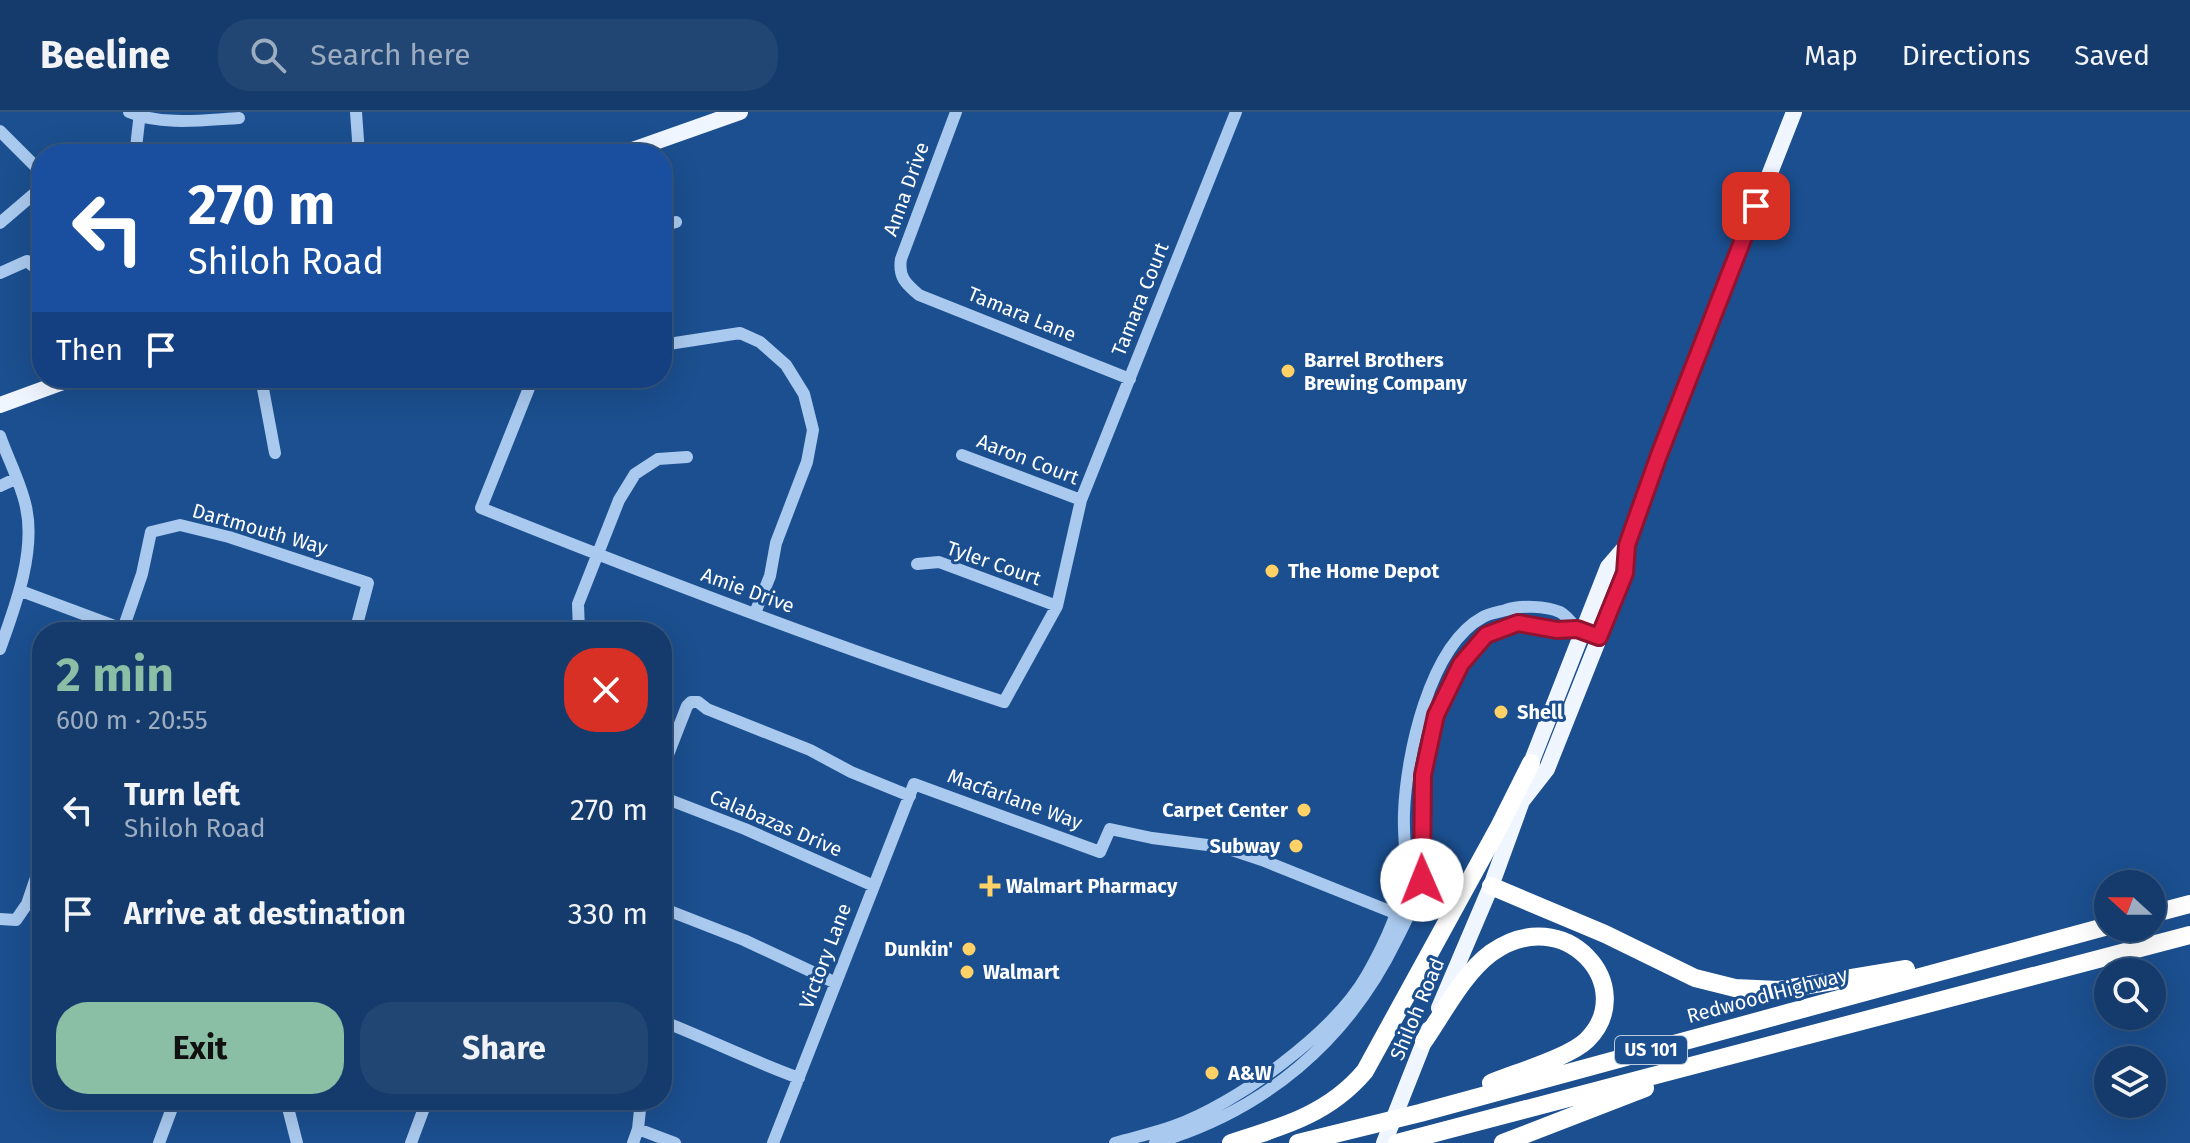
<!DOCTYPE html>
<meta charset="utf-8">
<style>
:root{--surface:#143b6b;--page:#214673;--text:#f1f3f6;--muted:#9dadc1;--line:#33557e;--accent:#8abfa5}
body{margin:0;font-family:"Fira Sans",sans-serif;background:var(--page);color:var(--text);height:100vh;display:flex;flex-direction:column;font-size:30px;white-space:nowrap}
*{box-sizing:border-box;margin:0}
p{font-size:26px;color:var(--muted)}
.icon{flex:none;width:44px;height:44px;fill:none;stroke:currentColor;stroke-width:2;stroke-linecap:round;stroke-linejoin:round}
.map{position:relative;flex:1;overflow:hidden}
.side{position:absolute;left:32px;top:510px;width:640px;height:488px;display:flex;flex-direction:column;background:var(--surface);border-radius:32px;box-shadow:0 8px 32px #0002,0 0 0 2px var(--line)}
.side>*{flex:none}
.hud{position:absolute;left:32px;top:32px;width:640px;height:244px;border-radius:32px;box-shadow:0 8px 32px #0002,0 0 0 2px var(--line);background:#1a4fa0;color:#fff;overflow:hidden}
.needle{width:52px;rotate:291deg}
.fabs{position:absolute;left:2094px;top:758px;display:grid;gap:16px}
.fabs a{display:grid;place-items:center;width:72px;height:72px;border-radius:50%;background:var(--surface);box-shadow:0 8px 32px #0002,0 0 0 2px var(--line);font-size:40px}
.pin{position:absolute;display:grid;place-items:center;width:68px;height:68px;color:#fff;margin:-34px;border-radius:16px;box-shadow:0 4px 12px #0006}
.me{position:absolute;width:88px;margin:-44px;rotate:359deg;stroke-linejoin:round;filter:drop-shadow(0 0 6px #0008)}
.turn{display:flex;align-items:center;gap:28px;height:168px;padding:0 24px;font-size:36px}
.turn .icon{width:104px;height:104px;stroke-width:2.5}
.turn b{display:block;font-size:56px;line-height:68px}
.then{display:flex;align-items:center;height:76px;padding:0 24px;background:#0003;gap:16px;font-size:30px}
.round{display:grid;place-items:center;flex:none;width:84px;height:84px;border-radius:32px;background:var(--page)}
.head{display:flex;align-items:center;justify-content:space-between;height:136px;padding:0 24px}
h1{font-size:48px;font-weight:700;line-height:60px;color:var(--accent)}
.primary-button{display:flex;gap:16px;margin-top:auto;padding:16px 24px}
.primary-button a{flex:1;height:92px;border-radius:32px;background:var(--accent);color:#111;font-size:32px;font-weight:700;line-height:92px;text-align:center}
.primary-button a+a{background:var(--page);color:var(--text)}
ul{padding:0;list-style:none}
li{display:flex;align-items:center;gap:24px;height:104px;padding:0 24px}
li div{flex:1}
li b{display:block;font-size:30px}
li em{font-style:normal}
header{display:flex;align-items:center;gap:48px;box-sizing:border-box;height:112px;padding:0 40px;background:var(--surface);border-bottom:2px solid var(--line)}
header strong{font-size:38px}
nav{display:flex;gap:44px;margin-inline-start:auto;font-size:28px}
.search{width:560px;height:72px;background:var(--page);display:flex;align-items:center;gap:20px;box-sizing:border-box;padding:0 28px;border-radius:32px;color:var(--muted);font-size:30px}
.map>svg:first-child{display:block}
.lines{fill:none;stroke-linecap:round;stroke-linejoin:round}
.minor{stroke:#a9c9ee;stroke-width:12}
.major{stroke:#f0f6ff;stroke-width:16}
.highway{stroke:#fff;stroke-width:18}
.route-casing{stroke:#92132f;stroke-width:20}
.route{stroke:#e11d48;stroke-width:14}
.poi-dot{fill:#ffd166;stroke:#1b4f8f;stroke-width:3}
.labels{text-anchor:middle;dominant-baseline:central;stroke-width:6;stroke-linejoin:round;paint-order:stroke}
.shield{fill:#1b4f8f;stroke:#bbcadd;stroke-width:2}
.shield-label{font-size:18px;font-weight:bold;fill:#fff}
.street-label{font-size:20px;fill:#fff;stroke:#1b4f8f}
.poi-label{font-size:20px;font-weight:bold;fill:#fff;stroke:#1b4f8f;text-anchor:start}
</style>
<header>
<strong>Beeline</strong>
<div class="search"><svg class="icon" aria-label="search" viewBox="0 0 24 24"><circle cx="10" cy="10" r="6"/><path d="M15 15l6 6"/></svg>Search here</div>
<nav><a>Map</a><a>Directions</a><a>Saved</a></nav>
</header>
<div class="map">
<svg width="2190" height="1031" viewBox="0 0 2190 1031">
<rect width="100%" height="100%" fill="#1b4f8f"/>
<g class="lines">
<!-- minor -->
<path class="minor" d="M129,0C162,14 204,8 239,6
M356,0L359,42
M956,0L901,147C898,165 906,172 919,183L1130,267
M0,19L42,61
M101,42L136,36
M139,42L136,36L140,0
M0,111L42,75
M662,114L676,110
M0,161L27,149L42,161
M662,233L740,221L760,230L786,253L804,282L813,318L807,350L776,431L770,464L755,501
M261,266L275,341
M533,266L481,396C653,465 827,532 1004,590L1057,494L1081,388L1236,0
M0,324C8,347 21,371 26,395C36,440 15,495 0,537
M962,343L1081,388
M0,374L15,367
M917,452L939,450L1057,494
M21,479L131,520
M122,520L142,462L151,420L180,413L229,425L368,471L355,520
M579,520L578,492L619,388L635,362L658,347L687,345
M662,658L687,594L691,590H698L707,597L810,638L851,660L910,684
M662,685L745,717L874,774
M662,796L744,828L836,871
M0,807L16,808L27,792L42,748
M662,909C708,927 752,949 799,966
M154,988L173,995
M286,988L297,1031
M638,1017L675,1031
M159,1031L175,988
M411,1031L427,988
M633,1031L638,1017L641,988
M773,1031L914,672L1100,740L1110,717L1152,726L1223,735L1262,748L1407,806
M1115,1031C1135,1025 1155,1021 1174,1014C1236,992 1334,921 1367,863C1383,835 1400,799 1405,767C1407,745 1403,723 1404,701C1406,644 1429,534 1483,505C1490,501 1499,500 1506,498C1520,493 1546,494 1560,500C1567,504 1572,511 1577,517
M1155,1031C1264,999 1347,930 1397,827C1406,809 1416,790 1421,771C1425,759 1422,742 1422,729C1421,708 1422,688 1423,668C1426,616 1457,521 1517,512C1531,510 1545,517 1558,518C1567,519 1574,516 1582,518"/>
<!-- major -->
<path class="major" d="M621,42L740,0
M0,293L74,266
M1522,689L1547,657L1625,461L1627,433L1659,343L1794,0
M1439,896L1491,774L1522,689L1531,651L1608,455L1627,433
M1384,1031L1429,917"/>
<!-- highway -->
<path class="highway" d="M1491,774L1605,822L1695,866L1735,876L1778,878L1906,857
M2152,802L2190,792
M1424,929C1444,900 1463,862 1491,841C1565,788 1640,875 1587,928C1570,945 1515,961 1491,971
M1231,1031C1282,1015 1329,1002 1365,959L1500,713L1531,651
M1298,1031L1420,1001L2108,814
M1397,1031L2190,823
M1503,1031L1645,976"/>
</g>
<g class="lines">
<!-- route casing -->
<g class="route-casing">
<path id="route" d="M1422,768L1423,663L1436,603L1461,552L1486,523L1518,511L1557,518L1577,517L1599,525L1625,461L1627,433L1659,343L1756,94"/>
</g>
<!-- route -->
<use href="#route" class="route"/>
</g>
<!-- markers -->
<g class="poi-dot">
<circle cx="1288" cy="259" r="8"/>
<circle cx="1272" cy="459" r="8"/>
<circle cx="1501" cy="600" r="8"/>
<circle cx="1304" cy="698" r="8"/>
<circle cx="1296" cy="734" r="8"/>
<path d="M986 762h8v8h8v8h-8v8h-8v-8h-8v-8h8z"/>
<circle cx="969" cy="837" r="8"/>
<circle cx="967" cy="860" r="8"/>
<circle cx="1212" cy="961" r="8"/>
</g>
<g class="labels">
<!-- shield labels -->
<rect class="shield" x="1615" y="924" width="72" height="28" rx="6"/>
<g class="shield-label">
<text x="1651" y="938">US 101</text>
</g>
<!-- street labels -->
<g class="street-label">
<text transform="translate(906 77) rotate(-70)">Anna Drive</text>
<text transform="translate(1140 187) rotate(-68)">Tamara Court</text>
<text transform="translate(1022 202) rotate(22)">Tamara Lane</text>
<text transform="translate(1028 347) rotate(21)">Aaron Court</text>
<text transform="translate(260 417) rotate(16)">Dartmouth Way</text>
<text transform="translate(994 451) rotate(19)">Tyler Court</text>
<text transform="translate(748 478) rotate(20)">Amie Drive</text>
<text transform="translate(1015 687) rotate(20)">Macfarlane Way</text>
<text transform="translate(776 711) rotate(23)">Calabazas Drive</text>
<text transform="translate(825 844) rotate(-69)">Victory Lane</text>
<text transform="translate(1767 883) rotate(-15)">Redwood Highway</text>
<text transform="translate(1417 897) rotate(-67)">Shiloh Road</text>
</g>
<!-- poi labels -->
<g class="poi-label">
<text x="1304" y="248">Barrel Brothers<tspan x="1304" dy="23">Brewing Company</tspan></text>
<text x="1288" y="459">The Home Depot</text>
<text x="1517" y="600">Shell</text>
<text x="1288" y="698" text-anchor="end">Carpet Center</text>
<text x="1280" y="734" text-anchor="end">Subway</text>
<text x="1006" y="774">Walmart Pharmacy</text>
<text x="953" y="837" text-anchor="end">Dunkin'</text>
<text x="983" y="860">Walmart</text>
<text x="1228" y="961">A&amp;W</text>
</g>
</g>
</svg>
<div class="fabs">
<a><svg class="needle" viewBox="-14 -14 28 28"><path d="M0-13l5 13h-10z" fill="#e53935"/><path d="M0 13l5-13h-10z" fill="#9dadc1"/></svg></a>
<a><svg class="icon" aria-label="search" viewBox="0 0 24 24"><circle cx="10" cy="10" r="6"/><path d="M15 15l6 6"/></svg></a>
<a><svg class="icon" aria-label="layers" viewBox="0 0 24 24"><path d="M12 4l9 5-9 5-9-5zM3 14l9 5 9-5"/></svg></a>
</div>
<div class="pin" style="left:1756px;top:94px;background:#d93025"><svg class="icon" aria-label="arrive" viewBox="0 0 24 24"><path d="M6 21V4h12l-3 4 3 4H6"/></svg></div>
<svg class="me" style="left:1422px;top:768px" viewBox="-20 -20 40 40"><circle r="19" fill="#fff"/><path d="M0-13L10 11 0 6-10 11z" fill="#e11d48"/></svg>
<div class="hud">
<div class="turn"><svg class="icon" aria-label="left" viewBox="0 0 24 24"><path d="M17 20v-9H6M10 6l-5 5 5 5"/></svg><div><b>270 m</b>Shiloh Road</div></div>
<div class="then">Then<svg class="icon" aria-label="arrive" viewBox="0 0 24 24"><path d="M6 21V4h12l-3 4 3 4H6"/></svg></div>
</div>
<section class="side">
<div class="head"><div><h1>2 min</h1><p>600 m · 20:55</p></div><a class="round" style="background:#d93025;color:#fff"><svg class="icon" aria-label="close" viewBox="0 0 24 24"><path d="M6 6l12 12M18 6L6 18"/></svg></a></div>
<ul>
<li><svg class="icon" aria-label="left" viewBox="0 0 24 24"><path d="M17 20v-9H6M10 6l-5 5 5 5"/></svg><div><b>Turn left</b><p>Shiloh Road</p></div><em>270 m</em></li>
<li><svg class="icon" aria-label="arrive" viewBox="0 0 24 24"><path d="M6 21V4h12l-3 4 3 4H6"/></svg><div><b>Arrive at destination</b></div><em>330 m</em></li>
</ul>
<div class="primary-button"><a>Exit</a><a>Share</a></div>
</section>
</div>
